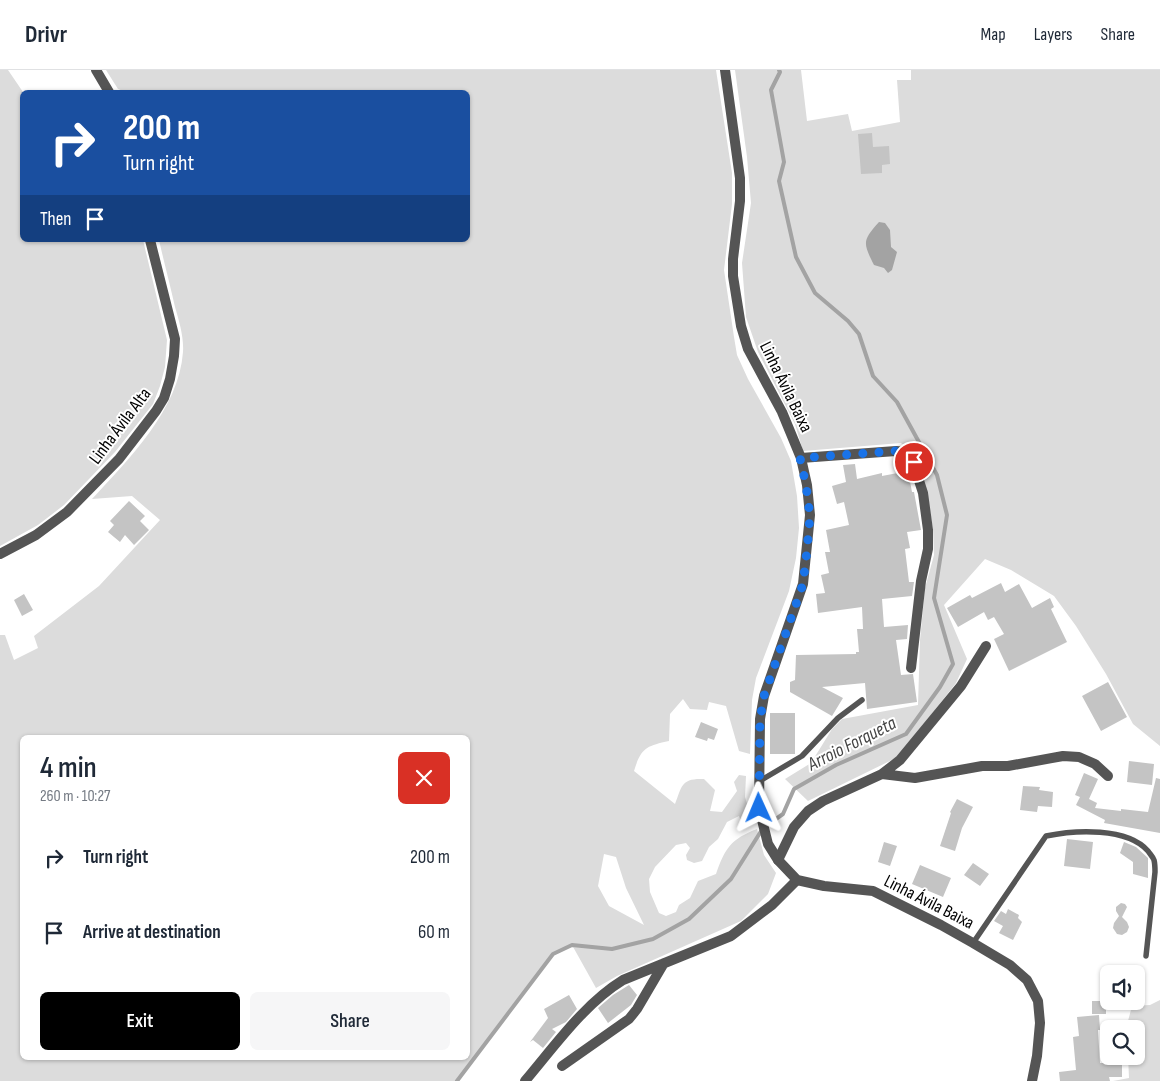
<!DOCTYPE html>
<meta charset="utf-8">
<style>
:root{--surface:#fff;--page:#f6f6f7;--text:#1f2937;--muted:#747a83;--line:#e0e1e3;--accent:#000}
body{margin:0;font-family:"Sofia Sans Condensed",sans-serif;background:var(--page);color:var(--text);height:100vh;display:flex;flex-direction:column;font-size:19px;white-space:nowrap}
*{box-sizing:border-box;margin:0}
p{font-size:16px;color:var(--muted)}
.icon{flex:none;width:28px;height:28px;fill:none;stroke:currentColor;stroke-width:2;stroke-linecap:round;stroke-linejoin:round}
.map{position:relative;flex:1;overflow:hidden}
.side{position:absolute;left:20px;top:665px;width:450px;height:325px;display:flex;flex-direction:column;background:var(--surface);border-radius:8px;box-shadow:0 1px 4px #0004}
.side>*{flex:none}
.banner{position:absolute;left:20px;top:20px;width:450px;height:152px;border-radius:8px;box-shadow:0 1px 4px #0004;background:#1a4fa0;color:#fff;overflow:hidden}
.fabs{position:absolute;left:1100px;top:895px;display:grid;gap:10px}
.fabs a{display:grid;place-items:center;width:45px;height:45px;border-radius:8px;background:var(--surface);box-shadow:0 1px 4px #0004;font-size:25px}
.pin{position:absolute;display:grid;place-items:center;width:42px;height:42px;color:#fff;margin:-21px;border:2px solid #fff;border-radius:50%;box-shadow:0 1px 5px #0007}
.me{position:absolute;width:55px;margin:-28px;rotate:359deg;stroke-linejoin:round;filter:drop-shadow(0 0 4px #0008)}
.turn{display:flex;align-items:center;gap:18px;height:105px;padding:0 20px;font-size:22px}
.turn .icon{width:65px;height:65px;stroke-width:2.5}
.turn b{display:block;font-size:35px;line-height:42px}
.then{display:flex;align-items:center;height:48px;padding:0 20px;background:#0003;gap:10px;font-size:19px}
.round{display:grid;place-items:center;flex:none;width:52px;height:52px;border-radius:8px;background:var(--page)}
.overview{display:flex;align-items:center;justify-content:space-between;height:85px;padding:0 20px}
h1{font-size:30px;font-weight:600;line-height:38px}
.action{display:flex;gap:10px;margin-top:auto;padding:10px 20px}
.action a{flex:1;height:58px;border-radius:8px;background:var(--accent);color:#fff;font-size:20px;font-weight:600;line-height:58px;text-align:center}
.action a+a{background:var(--page);color:var(--text)}
ul{padding:0;list-style:none}
li{display:flex;align-items:center;gap:15px;height:75px;padding:0 20px}
li div{flex:1}
li b{display:block;font-size:19px}
li em{font-style:normal}
header{display:flex;align-items:center;gap:30px;box-sizing:border-box;height:70px;padding:0 25px;background:var(--surface);border-bottom:1px solid var(--line)}
header strong{font-size:24px}
nav{display:flex;gap:28px;margin-inline-start:auto;font-size:18px}
.map>svg:first-child{display:block}
.green{fill:#dcdcdc;fill-rule:evenodd}
.water{fill:#a3a3a3}
.lines{fill:none;stroke-linecap:round;stroke-linejoin:round}
.stream{stroke:#a3a3a3;stroke-width:4}
.building{fill:#c4c4c4}
.service{stroke:#555;stroke-width:5.5}
.minor{stroke:#555;stroke-width:10}
.tertiary{stroke:#555;stroke-width:10}
.route{stroke:#1a73e8;stroke-width:9;stroke-dasharray:0 16.2}
.labels{text-anchor:middle;dominant-baseline:central;stroke-width:4;stroke-linejoin:round;paint-order:stroke}
.street-label{font-size:18px;fill:#000;stroke:#fff}
.water-label{font-size:19px;font-style:italic;fill:#444;stroke:#fff}
</style>
<header>
<strong>Drivr</strong>
<nav><a>Map</a><a>Layers</a><a>Share</a></nav>
</header>
<div class="map">
<svg width="1160" height="1011" viewBox="0 0 1160 1011">
<rect width="100%" height="100%" fill="#fff"/>
<!-- green -->
<path class="green" d="M0,0H8L23,22L22,170H143L167,270L165,297L160,316L153,334L115,382L64,435L38,455L0,476Z
M106,0H716L732,103V134L724,200L734,267L737,285L748,309L781,368L791,391L797,426L799,458L796,488L789,521L756,608L752,630L750,684L739,681L726,636L709,632L707,640L690,639L683,629L670,644L669,671C646,676 641,678 634,701L675,734C682,716 681,708 704,709L715,720L710,741L722,742L737,721L734,712L739,705L746,706L745,727L753,753L746,757L742,754L739,746L727,752L718,769L709,777L702,791L694,793L687,790L686,785L690,778L686,773L676,775L655,797L649,809L650,822L659,843L666,846L676,842L679,835L690,828L698,811L716,804C725,778 731,769 757,759L764,785L776,803L768,824L741,851L617,906L596,918L572,875L553,884L457,1011H0V565H5L14,590L38,578L34,566L99,516L160,450L132,426L92,429C129,389 179,339 183,282C184,267 179,251 175,237C170,215 164,192 159,170H468V22H213L212,21L170,20L167,22H126L118,19ZM22,668H468V988H22ZM604,784L616,787L626,818L644,855L609,836L598,816Z
M735,0H801L807,51L848,44L852,61L900,52L897,10H911V0H1160V676L1133,654L1106,604L1076,556L1054,526L1011,500L985,489L944,535L967,589L956,613L898,687L808,731L785,709L811,693L832,659L842,649L918,635L920,570L925,518L934,485L933,459L927,423L911,382L901,373L803,381L795,354L758,282L746,247L742,193L751,133L747,87Z
M1160,930V1011H1113L1129,1008L1128,986H1136V959H1128V951L1132,936L1150,935Z"/>
<!-- water -->
<path class="water" d="M879,152L885,153L890,160L891,177L897,182L892,200L888,203L884,198L874,195C863,173 862,171 879,152Z"/>
<g class="lines">
<!-- stream -->
<path class="stream" d="M457,1011L553,884L572,875L612,879L653,869L689,849L731,809L763,758L783,744L794,719L836,695L906,664L940,617L953,594L934,528L947,445L937,405L897,332L873,306L859,264L848,251L815,223L796,187L779,111L784,92L771,20L780,2L779,0"/>
</g>
<!-- building -->
<path class="building" d="M872,63L873,77L889,76L890,94L882,95V103L861,104L858,64Z
M855,394L857,409L882,403V406L908,401L912,422H914L921,460L907,462L910,478L905,479L909,512H914L912,526L882,529L884,557L908,555L907,569L896,570L901,605L913,604L917,632L867,639L865,613L822,617L843,628L832,646L790,622V612L795,610L796,585L856,584V582H859L857,559H863L862,537L818,543L816,524L825,523L821,505L829,503L825,482H830L826,460L849,455L844,432L837,434L832,416L846,412L843,395Z
M129,431L145,446L140,451L149,460L134,475L125,465L120,472L108,462L114,455L110,451Z
M1001,513L1005,522L1019,514L1032,538L1050,528L1054,537L1051,539L1067,572L1009,601L994,569L1004,564L994,547L988,550L984,542L958,557L947,538L970,525L972,528Z
M24,524L33,540L22,546L14,530Z
M1108,612L1127,647L1101,661L1082,626Z
M770,643H795V684H770Z
M701,652L718,659L714,670L708,668L707,671L695,667Z
M1129,691L1154,694L1152,715L1127,712Z
M1084,703L1098,709L1089,729L1097,733L1095,738L1121,741V739L1148,742L1156,708L1160,709V763L1104,753L1105,750L1076,735L1080,727L1075,725Z
M1023,716L1040,717L1039,720L1053,722L1052,737L1038,736L1037,742L1020,740Z
M957,729L973,737L962,758L955,781L940,776L951,743L950,742Z
M1067,769L1093,772L1090,799L1064,796Z
M884,772L897,776L890,796L878,792Z
M1124,772L1136,777L1148,788V808L1133,804V792L1120,783Z
M973,793L989,804L980,816L964,805Z
M920,795L951,808L943,827L912,814Z
M1121,833L1125,834L1127,837L1122,847L1127,852L1129,857L1127,862L1122,865L1117,864L1113,858L1114,853L1119,846L1116,841V837Z
M1008,839L1019,845L1018,848L1022,852L1013,870L999,863L1003,856L994,851L1001,841L1006,844Z
M629,915L637,925L631,935L608,953L598,938L613,925Z
M569,925L577,939L566,952L552,959L556,962L543,978L533,970L530,972L548,948L544,939Z
M1092,931H1106V944H1092Z
M1099,945L1100,960H1098L1100,993H1122V1007H1109L1110,1011H1060L1059,1002L1076,1000L1073,967L1079,966L1077,947Z"/>
<g class="lines">
<!-- service -->
<path class="service" d="M758,712L802,686L838,648L862,630
M973,873L1046,766C1075,760 1127,757 1148,781C1150,784 1153,787 1154,790C1155,794 1155,798 1155,802L1146,886"/>
<!-- minor -->
<path class="minor" d="M96,0L109,22
M801,388L896,381L906,382L913,392L923,423L928,460V479L921,511L911,598
M0,484L36,465L67,442L119,389L156,341L164,328L170,309L174,286L175,269L150,170
M882,704L900,690L961,616L986,576
M778,790L794,757L808,741L823,731L882,704L915,708L982,696H1008L1063,686L1079,687L1095,694L1108,706
M562,996L629,949L637,939L664,893
M525,1011C554,977 584,934 623,910L731,866L772,835L797,810"/>
<!-- tertiary -->
<path class="tertiary" d="M725,0L740,108V131L733,189V206L741,256L748,279L782,342L801,388L807,415L810,445L803,514L764,626L760,649L759,738L768,774L778,790L797,810L824,816L873,821L941,855L973,873L1010,895L1027,910L1038,931L1040,953L1037,986L1032,1011"/>
</g>
<g class="lines">
<!-- route -->
<path class="route" d="M759,738L760,650L764,626L803,514L807,480L810,446L806,415L800,388L896,381L906,382L914,392"/>
</g>
<g class="labels">
<!-- street labels -->
<g class="street-label">
<text transform="translate(786 317) rotate(64)">Linha Ávila Baixa</text>
<text transform="translate(120 356) rotate(-53)">Linha Ávila Alta</text>
<text transform="translate(929 832) rotate(27)">Linha Ávila Baixa</text>
</g>
<!-- water labels -->
<g class="water-label">
<text transform="translate(852 674) rotate(-27)">Arroio Forqueta</text>
</g>
</g>
</svg>
<div class="fabs">
<a><svg class="icon" aria-label="sound" viewBox="0 0 24 24"><path d="M4 9h4l5-4v14l-5-4H4zM17 9q2 3 0 6"/></svg></a>
<a><svg class="icon" aria-label="search" viewBox="0 0 24 24"><circle cx="10" cy="10" r="6"/><path d="M15 15l6 6"/></svg></a>
</div>
<div class="pin" style="left:914px;top:392px;background:#d93025"><svg class="icon" aria-label="arrive" viewBox="0 0 24 24"><path d="M6 21V4h12l-3 4 3 4H6"/></svg></div>
<svg class="me" style="left:759px;top:738px" viewBox="-20 -20 40 40"><path d="M0-17L14 15 0 8-14 15z" fill="#1a73e8" stroke="#fff" stroke-width="4"/></svg>
<div class="banner">
<div class="turn"><svg class="icon" aria-label="right" viewBox="0 0 24 24"><path d="M7 20v-9h11M14 6l5 5-5 5"/></svg><div><b>200 m</b>Turn right</div></div>
<div class="then">Then<svg class="icon" aria-label="arrive" viewBox="0 0 24 24"><path d="M6 21V4h12l-3 4 3 4H6"/></svg></div>
</div>
<section class="side">
<div class="overview"><div><h1>4 min</h1><p>260 m · 10:27</p></div><a class="round" style="background:#d93025;color:#fff"><svg class="icon" aria-label="close" viewBox="0 0 24 24"><path d="M6 6l12 12M18 6L6 18"/></svg></a></div>
<ul>
<li><svg class="icon" aria-label="right" viewBox="0 0 24 24"><path d="M7 20v-9h11M14 6l5 5-5 5"/></svg><div><b>Turn right</b></div><em>200 m</em></li>
<li><svg class="icon" aria-label="arrive" viewBox="0 0 24 24"><path d="M6 21V4h12l-3 4 3 4H6"/></svg><div><b>Arrive at destination</b></div><em>60 m</em></li>
</ul>
<div class="action"><a>Exit</a><a>Share</a></div>
</section>
</div>
